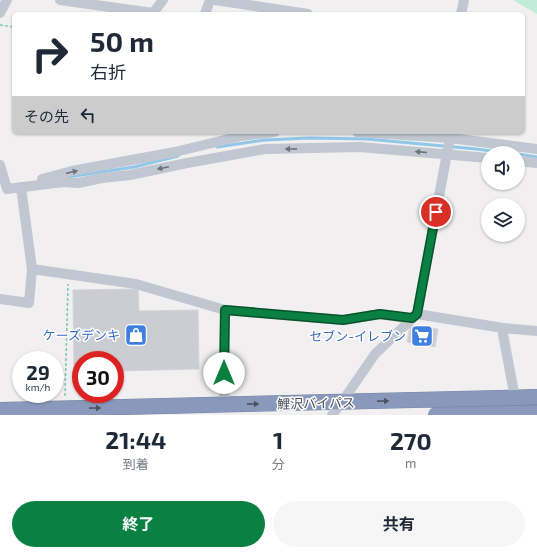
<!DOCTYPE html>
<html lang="ja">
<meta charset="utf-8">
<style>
:root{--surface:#fff;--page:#f6f6f7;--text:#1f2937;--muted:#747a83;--accent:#0b8043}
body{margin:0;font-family:"Exo 2","Noto Sans JP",sans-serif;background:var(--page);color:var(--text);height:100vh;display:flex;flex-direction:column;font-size:15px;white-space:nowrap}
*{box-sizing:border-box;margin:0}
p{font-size:13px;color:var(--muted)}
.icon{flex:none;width:22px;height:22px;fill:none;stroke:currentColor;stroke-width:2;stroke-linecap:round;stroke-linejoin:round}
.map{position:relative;height:415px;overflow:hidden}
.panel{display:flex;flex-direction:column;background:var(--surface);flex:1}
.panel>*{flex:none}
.hud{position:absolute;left:12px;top:12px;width:513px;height:122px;border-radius:6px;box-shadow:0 1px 3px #0004;background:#fff;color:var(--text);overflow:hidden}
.fabs{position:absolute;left:481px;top:146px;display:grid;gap:8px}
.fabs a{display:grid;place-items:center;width:44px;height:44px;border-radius:50%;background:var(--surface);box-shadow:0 1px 3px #0004;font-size:20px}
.speed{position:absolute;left:12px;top:351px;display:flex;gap:8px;font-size:20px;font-weight:700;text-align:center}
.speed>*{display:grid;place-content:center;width:52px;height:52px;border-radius:50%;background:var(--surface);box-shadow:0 1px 3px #0004;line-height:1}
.speed small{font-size:10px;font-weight:400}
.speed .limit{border:6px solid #d22;background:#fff;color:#111}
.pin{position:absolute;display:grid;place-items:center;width:34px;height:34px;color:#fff;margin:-17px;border:2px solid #fff;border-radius:50%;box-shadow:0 1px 4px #0007}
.me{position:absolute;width:44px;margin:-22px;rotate:0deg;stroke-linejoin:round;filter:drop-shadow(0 0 3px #0008)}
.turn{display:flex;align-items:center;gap:14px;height:84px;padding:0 12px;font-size:18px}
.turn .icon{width:52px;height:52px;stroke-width:2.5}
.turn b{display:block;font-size:28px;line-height:34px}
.then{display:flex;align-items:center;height:38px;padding:0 12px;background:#0003;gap:8px;font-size:15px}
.eta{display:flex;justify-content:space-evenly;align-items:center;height:68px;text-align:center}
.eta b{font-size:24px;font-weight:700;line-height:28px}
.button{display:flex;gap:8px;margin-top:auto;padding:8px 12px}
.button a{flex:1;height:46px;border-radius:24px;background:var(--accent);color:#fff;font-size:16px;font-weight:700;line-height:46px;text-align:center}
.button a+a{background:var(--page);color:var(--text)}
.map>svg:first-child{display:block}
.green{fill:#c0ecd9}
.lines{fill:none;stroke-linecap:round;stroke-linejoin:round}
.stream{stroke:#90c6e7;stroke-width:3}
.building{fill:#cccdd3;stroke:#d3d4da}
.highway-casing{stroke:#7584a7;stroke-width:16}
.path{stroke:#7ac8af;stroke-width:1.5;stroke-dasharray:3 2;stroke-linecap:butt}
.minor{stroke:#c0c7d0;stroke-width:10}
.highway{stroke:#8a99bb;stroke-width:15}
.oneway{fill:#6c737e}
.oneway2{fill:#4b5360}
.route-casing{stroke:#07532c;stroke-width:10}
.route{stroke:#0b8043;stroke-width:7}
.labels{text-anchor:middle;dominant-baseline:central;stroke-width:3;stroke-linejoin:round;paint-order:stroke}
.shop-label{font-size:13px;fill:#366cbe;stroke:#fff;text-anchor:end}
.street-label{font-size:13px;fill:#484f5b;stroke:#fff}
</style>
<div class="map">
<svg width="537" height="415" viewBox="0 0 537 415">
<rect width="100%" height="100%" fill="#f1efef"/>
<!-- green -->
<path class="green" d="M513,0H537V14Z"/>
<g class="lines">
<!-- stream -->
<path class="stream" d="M217,147L265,140L309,138L367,139L476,149L508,153
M518,154L537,157
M68,177L134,167L178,156"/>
</g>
<!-- building -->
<path class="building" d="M138,289L139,311L198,310L199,369L115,371V360H81V371H74L73,290Z
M410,325L438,329L435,347L407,342Z"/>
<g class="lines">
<!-- highway casing -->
<g class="highway-casing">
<path id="highway" d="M0,410L537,397
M436,415L537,413"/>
</g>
<!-- path -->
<path class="path" d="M0,25L14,27
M65,396L68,284"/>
<!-- minor -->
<path class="minor" d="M60,0L153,13L163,0
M215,0L308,14
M0,13L7,0
M205,14L210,0
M461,14L464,0
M357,132L450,138L537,149
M518,161L537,163
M0,165L7,189
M42,179L72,171L175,152L241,136L275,132
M21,187L32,269L136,284L225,310L343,320L380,314L412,319
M7,189L63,182L78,183L102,178L130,175L187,163L265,149L360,147L488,158
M0,299L29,303L32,269
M417,314L503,328L537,331
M503,328V334L515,398
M224,405L225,310
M332,415L342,402L375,354L417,314L451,132"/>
<!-- highway -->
<use href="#highway" class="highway"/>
</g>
<!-- one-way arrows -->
<defs><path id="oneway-solid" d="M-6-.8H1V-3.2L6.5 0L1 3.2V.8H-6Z"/></defs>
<g class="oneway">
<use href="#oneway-solid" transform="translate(291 149) rotate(179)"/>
<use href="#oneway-solid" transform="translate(421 152) rotate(-175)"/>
<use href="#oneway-solid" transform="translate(163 168) rotate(168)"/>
<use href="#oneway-solid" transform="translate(72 172) rotate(-13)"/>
</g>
<g class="oneway2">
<use href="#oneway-solid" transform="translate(383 401) rotate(-1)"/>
<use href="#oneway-solid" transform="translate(253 404) rotate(-1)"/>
<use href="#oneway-solid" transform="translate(95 408) rotate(-1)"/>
</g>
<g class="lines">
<!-- route casing -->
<g class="route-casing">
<path id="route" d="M224,373L225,310L343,320L380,314L412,318L417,314L436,212"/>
</g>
<!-- route -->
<use href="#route" class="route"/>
</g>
<!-- icons -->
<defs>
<g id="shop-square" transform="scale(1.15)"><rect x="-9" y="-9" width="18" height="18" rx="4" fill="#3f7fe0" stroke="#fff"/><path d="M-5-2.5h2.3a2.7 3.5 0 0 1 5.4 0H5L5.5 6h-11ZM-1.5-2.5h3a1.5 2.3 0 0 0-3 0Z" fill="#fff"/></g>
<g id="supermarket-square" transform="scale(1.15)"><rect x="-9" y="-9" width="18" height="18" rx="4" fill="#3f7fe0" stroke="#fff"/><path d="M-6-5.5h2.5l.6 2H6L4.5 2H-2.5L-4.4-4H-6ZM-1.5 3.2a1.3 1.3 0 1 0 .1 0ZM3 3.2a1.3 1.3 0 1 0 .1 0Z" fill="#fff"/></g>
</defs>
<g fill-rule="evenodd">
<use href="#shop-square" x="136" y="335"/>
<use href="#supermarket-square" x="422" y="336"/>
</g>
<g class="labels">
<!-- shop labels -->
<g class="shop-label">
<text x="120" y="335">ケーズデンキ</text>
<text x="406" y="336">セブン-イレブン</text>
</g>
<!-- street labels -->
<g class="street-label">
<text transform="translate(316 403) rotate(-1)">鯉沢バイパス</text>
</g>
</g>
</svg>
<div class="fabs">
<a><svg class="icon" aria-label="sound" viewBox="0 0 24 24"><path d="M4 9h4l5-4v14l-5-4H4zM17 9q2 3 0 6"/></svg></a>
<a><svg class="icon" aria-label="layers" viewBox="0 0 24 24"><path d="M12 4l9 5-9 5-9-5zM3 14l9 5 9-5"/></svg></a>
</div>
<div class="speed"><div>29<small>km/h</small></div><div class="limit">30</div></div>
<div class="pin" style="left:436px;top:212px;background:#d93025"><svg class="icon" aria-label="arrive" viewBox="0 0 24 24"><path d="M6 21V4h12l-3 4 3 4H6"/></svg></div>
<svg class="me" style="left:224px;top:373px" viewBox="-20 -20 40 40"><circle r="19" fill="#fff"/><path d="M0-13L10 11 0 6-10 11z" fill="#0b8043"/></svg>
<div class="hud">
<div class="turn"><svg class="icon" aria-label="right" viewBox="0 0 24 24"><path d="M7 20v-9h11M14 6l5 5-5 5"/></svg><div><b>50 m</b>右折</div></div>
<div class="then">その先<svg class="icon" aria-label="left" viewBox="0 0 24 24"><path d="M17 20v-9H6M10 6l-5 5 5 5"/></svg></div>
</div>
</div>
<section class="panel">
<div class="eta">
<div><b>21:44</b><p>到着</p></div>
<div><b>1</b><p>分</p></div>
<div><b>270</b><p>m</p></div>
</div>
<div class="button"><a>終了</a><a>共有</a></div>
</section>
